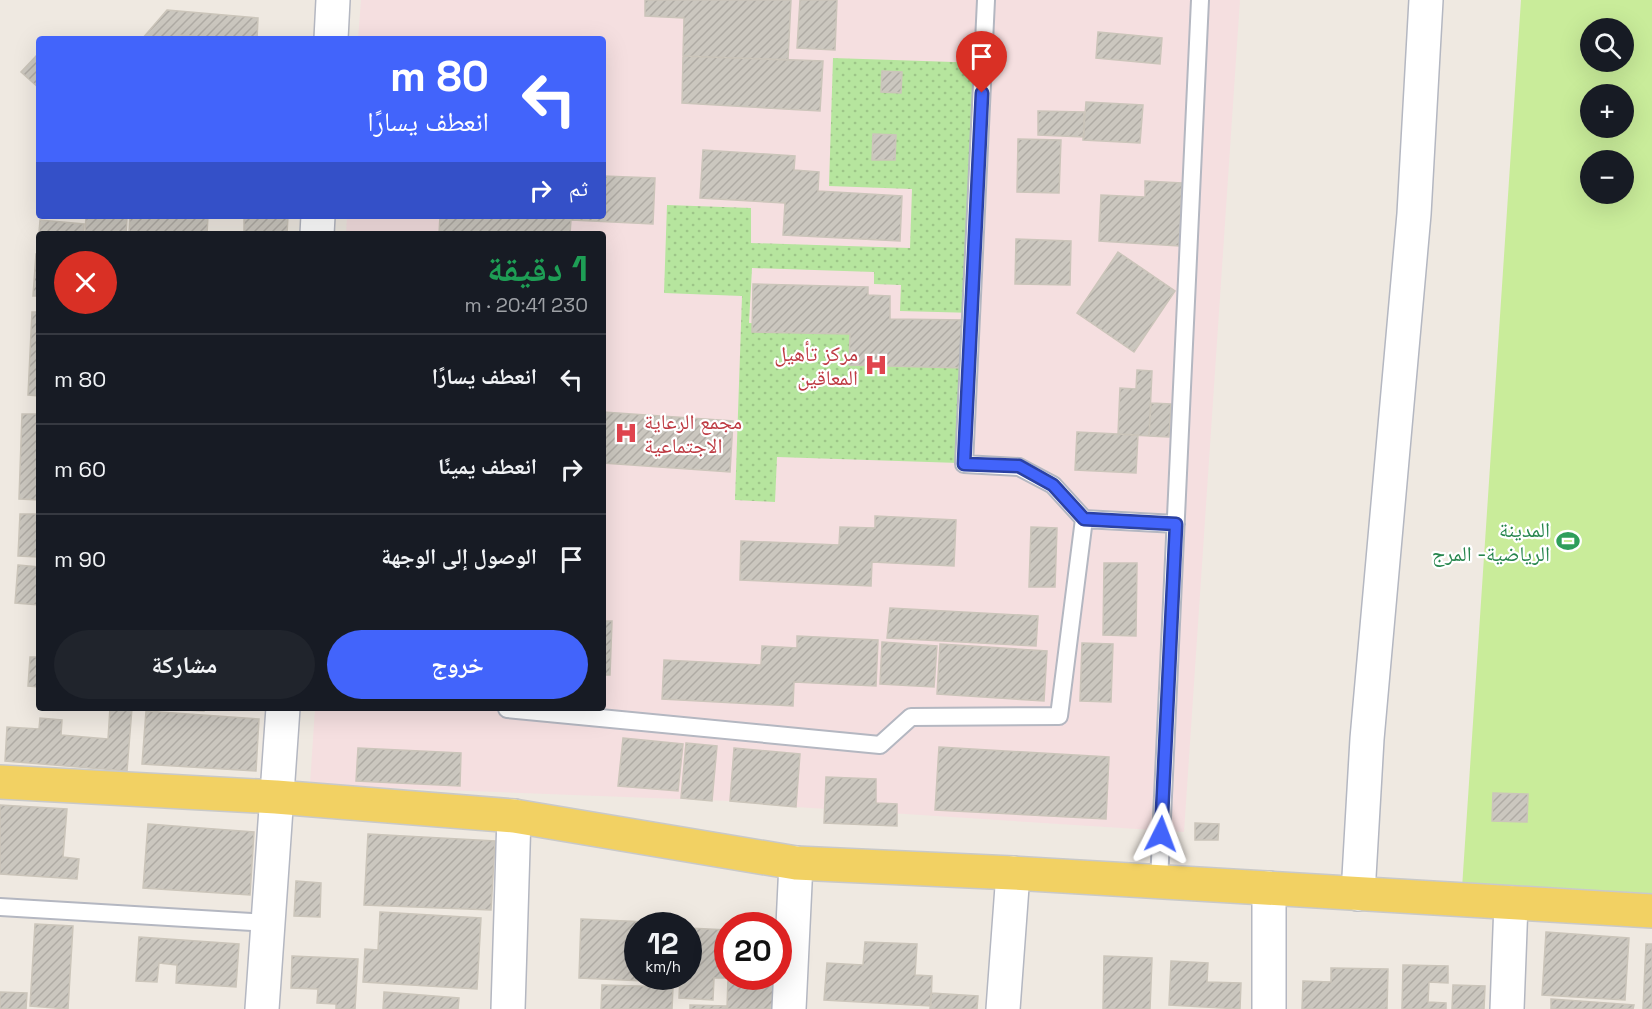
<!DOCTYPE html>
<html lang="ar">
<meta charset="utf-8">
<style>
:root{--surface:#171b24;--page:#20242c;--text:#f1f3f6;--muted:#9ea1a6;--line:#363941;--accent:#4264fb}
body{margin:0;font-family:"Space Grotesk","Noto Naskh Arabic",sans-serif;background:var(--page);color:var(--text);direction:rtl;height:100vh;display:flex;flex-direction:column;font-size:22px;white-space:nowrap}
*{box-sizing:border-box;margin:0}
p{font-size:20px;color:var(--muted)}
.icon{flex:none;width:33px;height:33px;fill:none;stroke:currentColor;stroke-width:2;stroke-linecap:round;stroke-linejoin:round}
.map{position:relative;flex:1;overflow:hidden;direction:ltr}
.drawer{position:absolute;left:36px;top:231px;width:570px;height:480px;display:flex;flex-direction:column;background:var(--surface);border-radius:6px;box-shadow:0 6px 24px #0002;direction:rtl}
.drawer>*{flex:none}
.top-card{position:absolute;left:36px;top:36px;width:570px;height:183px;border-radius:6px;box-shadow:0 6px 24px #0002;direction:rtl;background:#4264fb;color:#fff;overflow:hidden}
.fabs{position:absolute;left:1580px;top:18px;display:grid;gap:12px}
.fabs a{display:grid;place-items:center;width:54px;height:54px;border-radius:50%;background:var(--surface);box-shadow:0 6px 24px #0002;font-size:30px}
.speed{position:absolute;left:624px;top:912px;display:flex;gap:12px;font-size:30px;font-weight:700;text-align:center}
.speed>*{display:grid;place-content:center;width:78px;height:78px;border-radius:50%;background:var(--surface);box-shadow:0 6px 24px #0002;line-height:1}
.speed small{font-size:15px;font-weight:400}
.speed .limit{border:9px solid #d22;background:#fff;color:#111}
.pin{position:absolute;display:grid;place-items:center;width:51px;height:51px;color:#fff;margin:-62px -26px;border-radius:50% 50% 50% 0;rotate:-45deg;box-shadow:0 0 6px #0007}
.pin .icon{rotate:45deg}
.me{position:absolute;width:66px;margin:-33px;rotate:3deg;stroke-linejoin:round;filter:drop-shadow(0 0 4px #0008)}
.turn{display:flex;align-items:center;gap:21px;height:126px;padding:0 18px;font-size:27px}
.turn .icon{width:78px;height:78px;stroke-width:2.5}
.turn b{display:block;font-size:42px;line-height:51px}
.then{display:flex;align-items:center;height:57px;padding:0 18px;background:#0003;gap:12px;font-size:22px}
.round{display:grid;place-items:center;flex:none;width:63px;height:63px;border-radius:32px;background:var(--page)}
.head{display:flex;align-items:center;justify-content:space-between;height:102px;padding:0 18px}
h1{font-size:36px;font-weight:800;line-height:45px;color:#1e9e55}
.cta{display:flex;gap:12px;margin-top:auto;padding:12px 18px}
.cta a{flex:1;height:69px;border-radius:36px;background:var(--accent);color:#fff;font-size:24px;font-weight:800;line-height:69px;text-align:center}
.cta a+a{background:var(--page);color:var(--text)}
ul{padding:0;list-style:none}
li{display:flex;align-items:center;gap:18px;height:90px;padding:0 18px;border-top:2px solid var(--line)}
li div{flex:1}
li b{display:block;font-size:22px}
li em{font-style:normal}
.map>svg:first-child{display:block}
.medical{fill:#f5dfe0}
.park{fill:url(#park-dots)}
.pitch{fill:#c9ec9a;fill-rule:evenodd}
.building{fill:url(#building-hatch);stroke:#cbc5ba;stroke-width:1.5}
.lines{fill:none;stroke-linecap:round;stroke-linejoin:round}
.service-casing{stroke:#b4b7c1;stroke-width:20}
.minor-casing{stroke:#b4b7c1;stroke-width:36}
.primary-casing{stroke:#c9c9c9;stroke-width:36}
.service{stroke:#fff;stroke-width:16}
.minor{stroke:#fff;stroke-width:33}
.primary{stroke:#f2d163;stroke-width:33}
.route-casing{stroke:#2b41a3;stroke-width:15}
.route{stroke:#4264fb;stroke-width:10}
.labels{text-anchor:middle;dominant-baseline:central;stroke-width:4.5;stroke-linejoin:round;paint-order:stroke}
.health-label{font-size:21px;fill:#be3a42;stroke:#fff;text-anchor:end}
.leisure-label{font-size:21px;fill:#27864d;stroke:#fff;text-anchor:end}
</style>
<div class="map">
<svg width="1652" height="1009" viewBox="0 0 1652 1009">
<defs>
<pattern id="park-dots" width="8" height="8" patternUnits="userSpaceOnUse" patternTransform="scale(1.5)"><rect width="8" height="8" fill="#b6e59e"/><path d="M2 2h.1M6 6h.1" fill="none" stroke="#9dc588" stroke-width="1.8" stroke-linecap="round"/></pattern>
<pattern id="building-hatch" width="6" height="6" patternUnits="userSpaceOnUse" patternTransform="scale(1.5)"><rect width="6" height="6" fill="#cbc7bf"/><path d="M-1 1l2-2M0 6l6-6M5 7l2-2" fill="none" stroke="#afaba4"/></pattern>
</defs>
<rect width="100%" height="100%" fill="#efe9e1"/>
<!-- medical -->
<path class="medical" d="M361,0H1240L1184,832L796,807L730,801L310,785L315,708H603V234H346L347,216H603V39H358Z"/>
<!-- park -->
<path class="park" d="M833,58L984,63L975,313L900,311L901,285L874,284V272L752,268L749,323L854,327L962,365L959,463L777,457L775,502L735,500L742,296L664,293L667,205L751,208V243L910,248L912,189L829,186Z"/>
<!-- pitch -->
<path class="pitch" d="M1521,0H1652V898L1462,888ZM1590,28H1623V62H1590ZM1590,94H1623V128H1590ZM1590,160H1623V194H1590Z"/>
<!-- building -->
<path class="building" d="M645,0H791L788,60L683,56L684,18L645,16Z
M800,0H837L835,50L797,48Z
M167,10L258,18L257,39H224L179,35L176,39H142Z
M1098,32L1162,38L1160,64L1096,58Z
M39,53V88L21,72Z
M683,56L823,61L820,111L682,103Z
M882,71L902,72L901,93L881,92Z
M1086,102L1143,105L1140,143L1083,140Z
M1038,111L1084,112V137L1038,135Z
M873,134L896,135L895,160H872Z
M1018,139L1061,140L1059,193L1017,192Z
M703,150L795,156L794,170L819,172L818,191L902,196L900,241L783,235L785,203L700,198Z
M603,176L655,178L653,224L571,220L570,234H439L440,216H603Z
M1145,181L1182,183L1179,246L1099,241L1101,195L1145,197Z
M86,216L127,217L126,234H85Z
M130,216H208L207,234H129Z
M244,216H288L287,234H244Z
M40,220L84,224L83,234H39V245H38Z
M1016,239L1071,241L1070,285L1015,284Z
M1118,252L1175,291L1134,352L1077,313Z
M36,254H39V296H33Z
M753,284L868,287V295L890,296V319L966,320L964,368L849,365L850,334L752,332Z
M32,312H39V396L28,395Z
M1137,370L1152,371L1149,436L1118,434L1120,388L1136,389Z
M1151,403L1171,404L1169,437L1149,436Z
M603,412L733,421L730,472L603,463Z
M22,414H39V500L19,499Z
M1077,432L1138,435L1136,473L1075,470Z
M20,514H39V557L18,556Z
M875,516L956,520L954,566L872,562L871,586L740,580L741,541L839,545L840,527L875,528Z
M1031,527L1057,528L1055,587H1029Z
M1104,563H1137L1136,636L1103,635Z
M18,565L39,567V605L15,603Z
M890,608L1038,616L1036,646L887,638Z
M603,621H612L610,675H603Z
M797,636L878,640L876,686L794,682L793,706L662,699L664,660L761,665L762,646L797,648Z
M882,642L937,646L934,687L880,684Z
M1082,643L1113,644L1111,702L1080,701Z
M940,644L1047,651L1044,701L937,694Z
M30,657H39V687L28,686Z
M110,708H132L127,771L5,761L7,727L39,729L40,718L62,720L61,735L108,739Z
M147,708H205L204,711Z
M146,711L259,719L256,771L142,764Z
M623,738L683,744L678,791L618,786Z
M686,743L717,746L712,801L681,798Z
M939,747L1109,757L1106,819L935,810Z
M358,748L461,753L460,786L356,781Z
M734,748L800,754L796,807L730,801Z
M826,777L876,779V803L897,804V826L824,823Z
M1493,793L1528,794L1527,822L1492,821Z
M0,805L67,809L63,857L79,859L77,879L0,874Z
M1195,823L1219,824L1218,840H1195Z
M148,824L254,832L250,895L143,888Z
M368,834L495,841L491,910L364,905Z
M296,881L321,883L320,917L294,916Z
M380,912L481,918L477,989L363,982L365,949L378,950Z
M581,919L669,923V926H638V976H667V982L579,978Z
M35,924L73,926L68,1009L30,1006Z
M688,928L728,930V976H777L776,1009H727L728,978H714L713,1000L679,998L680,976H688Z
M1546,932L1629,938L1625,1000L1542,995Z
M139,937L239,944L236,987L176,983L177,965L159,963L157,982L136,981Z
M865,942L917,944L915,975L932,976L931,1006L824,1000L827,963L863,965Z
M1646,944H1652V1009H1643Z
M292,956L358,959L355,1009H336V1004L317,1003L318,989L291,988Z
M1104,956L1152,958L1150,1009H1103Z
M1171,961L1208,963L1207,982L1241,983L1240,1009L1169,1005Z
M1403,965L1448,966V983L1429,982L1428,1002L1446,1003V1009H1402Z
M1331,968L1388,969L1387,1009H1302L1303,981L1331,982Z
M602,985L673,987L672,1009H601Z
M1453,985L1485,986L1484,1009H1452Z
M0,992L27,993L26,1009H0Z
M384,992L459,998L458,1009H383Z
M931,993L978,996L977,1009H930Z
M1551,999L1634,1005L1633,1009H1551Z
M690,1005L726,1006V1009H690Z"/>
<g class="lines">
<!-- service casing -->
<g class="service-casing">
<path id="service" d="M1084,519L1176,524
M507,709L880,745L911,717L1059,716L1084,519L1053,485L1019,467L964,464L986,0
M1159,882L1200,0
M0,907L267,923"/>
</g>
<!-- minor casing -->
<g class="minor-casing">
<path id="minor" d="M331,39L333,0
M317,234L318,216
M1269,888V1009
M1358,894L1367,739L1414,214L1426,0
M262,1009L283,708
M508,1009L514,816
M789,1009L796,863
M1003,1009L1013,873
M1507,1009L1511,903"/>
</g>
<!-- primary casing -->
<g class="primary-casing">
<path id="primary" d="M0,782L276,797L514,816L796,863L1013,873L1652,911"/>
</g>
<!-- service -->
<use href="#service" class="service"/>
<!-- minor -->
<use href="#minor" class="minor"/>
<!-- primary -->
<use href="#primary" class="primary"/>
</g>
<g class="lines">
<!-- route casing -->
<g class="route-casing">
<path id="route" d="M982,93L964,464L1019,466L1053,485L1084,519L1176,524L1161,834"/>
</g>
<!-- route -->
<use href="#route" class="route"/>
</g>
<!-- icons -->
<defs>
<g id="hospital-bare" transform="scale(1.8)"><path d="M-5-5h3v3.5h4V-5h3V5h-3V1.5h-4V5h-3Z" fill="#e0444e" stroke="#fff" stroke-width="2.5" paint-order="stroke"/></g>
<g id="stadium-bare" transform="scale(1.8)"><path d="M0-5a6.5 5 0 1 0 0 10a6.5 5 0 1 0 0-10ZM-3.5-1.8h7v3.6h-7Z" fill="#2e9e5b" stroke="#fff" stroke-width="2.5" paint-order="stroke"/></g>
</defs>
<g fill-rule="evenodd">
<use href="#hospital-bare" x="876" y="365"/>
<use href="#hospital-bare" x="626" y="433"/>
<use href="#stadium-bare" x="1568" y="541"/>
</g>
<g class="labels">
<!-- health labels -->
<g class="health-label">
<text x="858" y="353">مركز تأهيل<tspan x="858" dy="24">المعاقين</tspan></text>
<text x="644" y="421" text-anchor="start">مجمع الرعاية<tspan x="644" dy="24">الاجتماعية</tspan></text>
</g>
<!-- leisure labels -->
<g class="leisure-label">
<text x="1550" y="529">المدينة<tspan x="1550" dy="24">الرياضية- المرج</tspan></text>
</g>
</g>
</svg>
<div class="fabs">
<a><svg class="icon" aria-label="search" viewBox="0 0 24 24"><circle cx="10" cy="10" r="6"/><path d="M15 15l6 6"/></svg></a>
<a>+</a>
<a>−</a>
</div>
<div class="speed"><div>12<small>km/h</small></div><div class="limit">20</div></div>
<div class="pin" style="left:982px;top:93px;background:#d93025"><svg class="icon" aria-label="arrive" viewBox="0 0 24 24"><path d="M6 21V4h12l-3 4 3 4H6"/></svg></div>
<svg class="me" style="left:1161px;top:834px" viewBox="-20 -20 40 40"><path d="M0-17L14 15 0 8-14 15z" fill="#4264fb" stroke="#fff" stroke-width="4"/></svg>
<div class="top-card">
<div class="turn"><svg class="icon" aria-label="left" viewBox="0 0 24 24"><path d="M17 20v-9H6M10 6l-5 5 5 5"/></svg><div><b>80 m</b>انعطف يسارًا</div></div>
<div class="then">ثم<svg class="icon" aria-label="right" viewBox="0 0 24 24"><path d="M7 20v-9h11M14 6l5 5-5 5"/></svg></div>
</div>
<section class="drawer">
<div class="head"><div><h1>1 دقيقة</h1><p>230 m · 20:41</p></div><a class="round" style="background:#d93025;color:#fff"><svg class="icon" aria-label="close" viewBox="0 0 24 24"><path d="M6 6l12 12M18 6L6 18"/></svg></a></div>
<ul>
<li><svg class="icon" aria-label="left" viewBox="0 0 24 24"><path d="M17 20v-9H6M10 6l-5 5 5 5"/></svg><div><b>انعطف يسارًا</b></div><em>80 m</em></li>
<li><svg class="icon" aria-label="right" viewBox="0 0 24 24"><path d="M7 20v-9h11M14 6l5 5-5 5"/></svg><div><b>انعطف يمينًا</b></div><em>60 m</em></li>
<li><svg class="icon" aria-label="arrive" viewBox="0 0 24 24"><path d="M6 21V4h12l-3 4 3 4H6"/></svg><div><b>الوصول إلى الوجهة</b></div><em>90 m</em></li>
</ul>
<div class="cta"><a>خروج</a><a>مشاركة</a></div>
</section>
</div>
